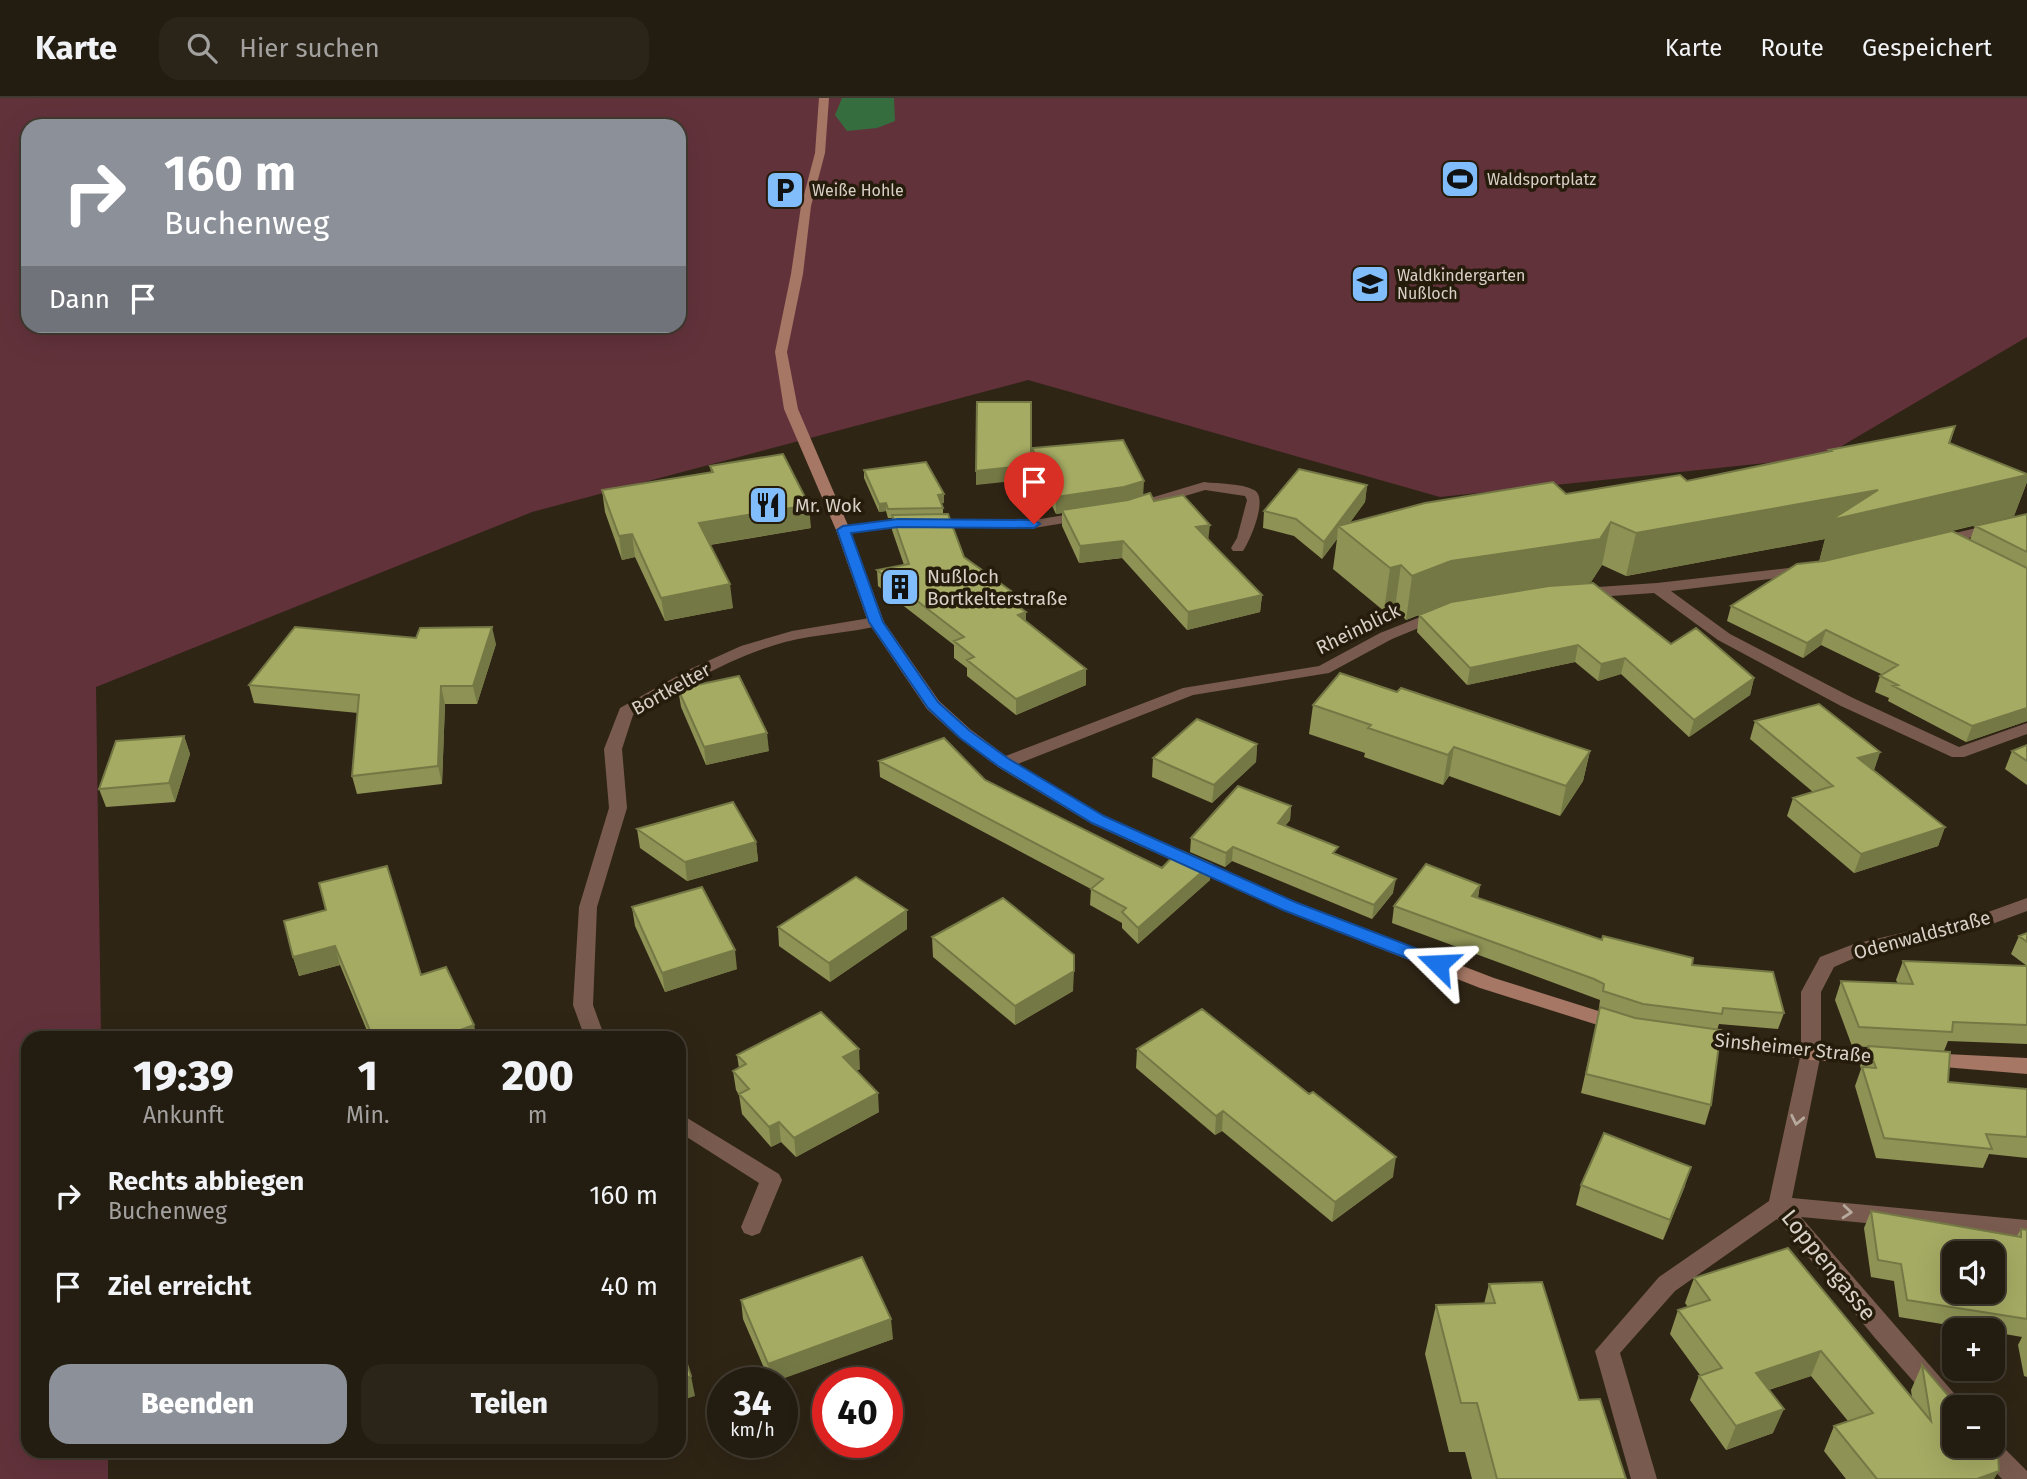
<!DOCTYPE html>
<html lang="de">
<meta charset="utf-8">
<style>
:root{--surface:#231c10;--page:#2b2519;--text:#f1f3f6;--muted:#a3a19f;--line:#403a30;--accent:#8c9099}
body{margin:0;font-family:"Fira Sans",sans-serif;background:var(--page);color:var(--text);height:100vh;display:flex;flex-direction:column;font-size:26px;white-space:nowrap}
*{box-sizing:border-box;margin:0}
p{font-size:23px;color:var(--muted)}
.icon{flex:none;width:38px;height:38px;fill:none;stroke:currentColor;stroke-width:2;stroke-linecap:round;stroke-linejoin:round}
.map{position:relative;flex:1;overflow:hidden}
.drawer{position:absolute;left:21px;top:933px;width:665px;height:427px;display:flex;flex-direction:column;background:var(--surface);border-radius:21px;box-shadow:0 7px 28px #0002,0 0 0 2px var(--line)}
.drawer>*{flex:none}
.top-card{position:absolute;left:21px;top:21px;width:665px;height:214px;border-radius:21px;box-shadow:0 7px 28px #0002,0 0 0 2px var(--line);background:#8c9099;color:#fff;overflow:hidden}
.tools{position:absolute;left:1942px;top:1143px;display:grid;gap:14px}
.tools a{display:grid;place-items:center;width:63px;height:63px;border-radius:14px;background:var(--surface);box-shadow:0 7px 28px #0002,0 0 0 2px var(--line);font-size:35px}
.speed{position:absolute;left:707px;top:1269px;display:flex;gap:14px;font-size:35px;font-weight:700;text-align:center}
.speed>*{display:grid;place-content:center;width:91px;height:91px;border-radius:50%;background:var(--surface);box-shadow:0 7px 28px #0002,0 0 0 2px var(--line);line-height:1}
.speed small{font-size:18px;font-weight:400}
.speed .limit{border:10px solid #d22;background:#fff;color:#111}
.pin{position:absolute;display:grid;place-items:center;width:60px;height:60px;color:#fff;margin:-72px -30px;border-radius:50% 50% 50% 0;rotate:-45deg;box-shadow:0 0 7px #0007}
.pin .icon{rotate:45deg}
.me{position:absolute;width:77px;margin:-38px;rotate:291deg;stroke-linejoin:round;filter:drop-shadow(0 0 5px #0008)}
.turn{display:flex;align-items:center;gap:24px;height:147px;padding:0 28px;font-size:32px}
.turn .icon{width:91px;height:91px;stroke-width:2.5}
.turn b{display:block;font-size:49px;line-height:60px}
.then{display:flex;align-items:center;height:66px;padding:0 28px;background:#0003;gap:14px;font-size:26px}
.eta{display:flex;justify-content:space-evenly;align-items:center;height:119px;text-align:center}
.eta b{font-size:42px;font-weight:800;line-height:49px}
.action{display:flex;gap:14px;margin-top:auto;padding:14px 28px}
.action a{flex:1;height:80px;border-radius:21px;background:var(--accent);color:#fff;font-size:28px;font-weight:800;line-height:80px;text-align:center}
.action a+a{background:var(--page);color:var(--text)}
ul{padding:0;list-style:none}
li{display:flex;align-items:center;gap:21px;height:91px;padding:0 28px}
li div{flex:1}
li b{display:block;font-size:26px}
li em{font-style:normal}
header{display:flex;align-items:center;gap:42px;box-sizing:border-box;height:98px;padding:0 35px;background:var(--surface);border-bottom:2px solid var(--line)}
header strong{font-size:33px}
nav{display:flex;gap:38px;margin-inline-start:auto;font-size:24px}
.search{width:490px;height:63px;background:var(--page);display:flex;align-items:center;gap:18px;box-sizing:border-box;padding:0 24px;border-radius:21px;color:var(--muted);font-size:26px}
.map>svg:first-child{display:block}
.green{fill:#62323b;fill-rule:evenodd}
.water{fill:#366d3e}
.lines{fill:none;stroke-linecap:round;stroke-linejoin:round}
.street{fill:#785b4e;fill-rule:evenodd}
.secondary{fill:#a57764;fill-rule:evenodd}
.wall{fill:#8e9355}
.shaded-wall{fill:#747845}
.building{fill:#a5ab63;stroke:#747845;stroke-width:2;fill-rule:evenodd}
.oneway{stroke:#b6a89d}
.route{fill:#1a73e8;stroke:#114b97;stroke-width:2}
.labels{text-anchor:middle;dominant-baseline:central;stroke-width:7;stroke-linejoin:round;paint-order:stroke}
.far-poi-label{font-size:16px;fill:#d8d1c7;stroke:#261c0c;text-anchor:start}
.poi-label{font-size:19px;fill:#d8d1c7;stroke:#261c0c;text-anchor:start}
.street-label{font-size:19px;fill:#d8d1c7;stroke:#261c0c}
.near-street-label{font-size:23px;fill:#d8d1c7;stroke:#261c0c}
</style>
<header>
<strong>Karte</strong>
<div class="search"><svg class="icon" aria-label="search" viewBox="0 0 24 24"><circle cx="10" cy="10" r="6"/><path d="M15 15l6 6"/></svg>Hier suchen</div>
<nav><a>Karte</a><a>Route</a><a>Gespeichert</a></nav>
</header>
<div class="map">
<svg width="2027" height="1381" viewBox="0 0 2027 1381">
<rect width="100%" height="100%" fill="#2f2515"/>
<!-- green -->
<path class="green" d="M0,0H2027V239L1823,359L1440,399L1028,282L532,414L96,589L101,940H28V1353H108V1381H0ZM28,28H679V228H28Z"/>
<!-- water -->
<path class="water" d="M842,0H894L895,23L877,30L847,33L835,17Z"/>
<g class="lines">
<!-- street -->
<path class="street" d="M1204,384C1219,386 1241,385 1254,392C1269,399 1250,443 1243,453H1233L1231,450L1237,440L1247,402L1245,398L1205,392L1132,414L1125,410L1127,407Z
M1084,414L1089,415L1091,418L1089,421L1034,430L898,429L843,436L836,432L843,428L898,421L1034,422Z
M2027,418V426L1939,447L1932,443L1934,440Z
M1806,468L1814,473L1811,476L1671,493L1730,536L1853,600L1959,649L2027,625V636L1964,659H1952L1841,608L1718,542L1654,495L1583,500L1575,495L1583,490L1657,485Z
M1438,512L1443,514L1446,517L1443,520L1392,541L1329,575L1193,597L1010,669H998L995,665L998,661L1183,590L1319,568L1380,535Z
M876,519L884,524L882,527C850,535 817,536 785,544C730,559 682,589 633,617L622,651L627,710L597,809L593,907L605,940H585L573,907L579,809L609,710L604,651L620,610L688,572L741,548L792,533Z
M2027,800V813L1992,826L1859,858L1834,869L1821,894V955L1792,1100L2027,1122V1140L1801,1119L1966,1309H1955V1323L1946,1320L1875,1240L1777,1121L1675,1193L1620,1255L1657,1381H1631L1595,1253L1659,1179L1769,1103L1801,955V894L1820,859L1854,846L1980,817Z
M679,1015L779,1076L782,1082L760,1135L752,1138L744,1135L741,1129L759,1085L679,1034Z
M1993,1339L2027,1373V1381H2002L1979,1356L1976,1348H1993Z"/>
<!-- secondary -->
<path class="secondary" d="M819,0H829L825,55L811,108L803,176L787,254L798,311L850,432L884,524L939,603L971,632L1010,661L1104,718L1296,804L1494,880L1627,922L1630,927L1627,932L1620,934L1480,890L1282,812L1092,726L998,669L959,640L927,611L868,524L836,432L784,311L775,254L791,176L801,108L815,55Z
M1696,933L1811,948L1887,953L1894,955L1897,960L1894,965L1887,967L1811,962L1696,947L1689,945L1686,940L1689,935Z
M1926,955L2027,960V976L1919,967L1916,962L1919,957Z"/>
</g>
<!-- wall -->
<path class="wall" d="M1955,328L1950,346L2027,376V384L2014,418L1881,450L1970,442L1975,428L2027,416V623L1966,644L1888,603L1889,600L1875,594L1880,578L1883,577L1821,547L1803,560L1727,523L1731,508L1819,464L1825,441L1626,478L1602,467L1591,484L1575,487L1671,546L1754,580L1750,597L1689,639L1621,576L1598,583L1575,564L1467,587L1417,534L1419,517L1447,506L1406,522L1395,510L1384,513L1333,471L1337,441L1322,461L1294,438L1263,430L1264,413L1367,387L1365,404L1349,426L1566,396L1687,383L1828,354L1829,352Z
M1032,350L1143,397L1154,403L1208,442L1262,497L1260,514L1187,532L1122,460L1079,465L1062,428V415L1056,416L1032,367Z
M710,368L811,430L710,447L733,510L665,523L635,459L622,462L605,414L602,392L711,374Z
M864,372L944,405H941L943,410V416L964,459L1011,493V504L1026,514V524L1086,571V587L1016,617L967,578V570L954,560V547L878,488L877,472L904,467L892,432V420H888L886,413L879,414L864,380Z
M416,540L496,546L477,606H445L442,686L357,696L352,678L358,615L254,605L249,587Z
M678,591L769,653L706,667L681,609Z
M1397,594L1590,653L1583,683L1560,718L1449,678L1443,687L1364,659L1365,655L1309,636L1313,607Z
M1755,623L1880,654L1874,672L1945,729L1938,748L1854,775L1787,718L1793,700L1813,694L1750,641Z
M184,638L190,656L175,704L106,709L99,691Z
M1257,646L1256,664L1212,705L1152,679L1153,660Z
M2027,647V687L2005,671L2012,653Z
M879,663L985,682L1162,770L1210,782L1138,846L1122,830V825L1090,807L1091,791L880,679Z
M1291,708L1290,722L1285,728L1337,757L1393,795L1372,821L1232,763L1225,769L1190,754L1191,740Z
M637,731L756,744L758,763L687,783L640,750Z
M1480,787L1478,800L1602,842L1692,867L1784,915L1778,931L1719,926L1717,932L1711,1007L1705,1027L1581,995L1600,910H1599L1600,902L1392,825L1394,808Z
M632,809L737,871L665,894L635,828Z
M326,812L421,877L477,940H370L340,867L299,878L293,859Z
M907,812V831L830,884L779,848L778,829Z
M2027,835V946L1948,943L1944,953L1880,949L1948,984L2027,991V1060L1989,1056L1983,1070L1876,1060L1855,988L1861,971L1860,968L1868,949L1852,948L1835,902L1841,883L1898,886L1896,882L1903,863L2027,868L2011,856L2019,838Z
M932,839L1073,893L1015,927L933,859Z
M1137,951L1309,996L1393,1079L1332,1124L1222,1033L1215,1037L1136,970Z
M737,957L860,971L856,973L879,1014L796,1059L781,1044L771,1049L742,1016L739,997L736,992L733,973L739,970Z
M1581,1087L1685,1088L1663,1142L1576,1107Z
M1871,1113L2017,1138L2021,1131L2027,1132V1279L2024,1278L2018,1247L2022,1239L1993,1234V1232H1979L1899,1219L1894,1183L1871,1179L1864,1130Z
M1694,1180L1912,1300L1911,1292L1922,1267L1994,1381H1846L1824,1353L1834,1328L1848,1323L1811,1278L1769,1292L1773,1335L1726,1352L1690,1302L1699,1278L1700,1277L1670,1236L1678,1212L1688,1209L1685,1205Z
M1489,1186L1579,1302L1626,1381H1472L1465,1354H1449L1425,1256L1436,1207L1484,1206Z
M741,1202L893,1241L773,1284H770L743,1221Z"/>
<!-- shaded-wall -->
<path class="shaded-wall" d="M1031,367V381L976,387V373Z
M2027,377V384L2014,418L1819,464L1825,441L1626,478L1636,435L1878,392Z
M1144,383L1143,400L1062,412V415L1056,416V399Z
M1367,387L1365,404L1344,432L1338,428L1337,441L1322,461L1324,444Z
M944,396V405L938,406V397Z
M886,405V413L879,414V406Z
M809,407L811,430L702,448L699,425Z
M1611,424L1602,467L1591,484L1444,506L1406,522L1412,478L1451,463Z
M1210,427L1208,444L1196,429Z
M632,436L635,459L622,462L619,438Z
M1123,443L1122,460L1079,465L1080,448Z
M1401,467L1395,510L1384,513L1390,470Z
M730,486L733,510L665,523L661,500Z
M1011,493V509L1002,497Z
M1262,497L1260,514L1187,532L1188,514Z
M1026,514V531L1018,517Z
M492,529L496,546L477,606L473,588Z
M1826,532L1821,547L1803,560L1807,545Z
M1578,547L1575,564L1467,587L1470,570Z
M1625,560L1621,576L1598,583L1601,566Z
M1086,571V587L1016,617V601Z
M1754,580L1750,597L1689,639L1694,622Z
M441,588L445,606L442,686L438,668Z
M2027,610V623L1966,644L1972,628Z
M767,635L769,653L706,667L704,649Z
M184,638L190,656L175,704L169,685Z
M1257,646L1256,664L1212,705L1214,687Z
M1454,649L1449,678L1443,687L1448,657Z
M1590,653L1583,683L1560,718L1566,688Z
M1880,654L1874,672L1858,660Z
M1291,708L1290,722L1276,738L1278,725Z
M1945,729L1938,748L1854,775L1861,756Z
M756,744L758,763L687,783L685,764Z
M1233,749L1232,763L1225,769L1226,755Z
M1211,766L1210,782L1138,846V830Z
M1396,781L1393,795L1372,821L1374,807Z
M1480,787L1477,803L1472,798Z
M907,812V831L830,884L829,865Z
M335,848L340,867L299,878L293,859Z
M735,852L737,871L665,894L662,875Z
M1074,873L1073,893L1015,927V908Z
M474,927L477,940H438Z
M859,951L860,971L845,979L843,959Z
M878,995L879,1014L796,1059L794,1040Z
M1223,1013L1222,1033L1215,1037L1216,1018Z
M779,1024L781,1044L771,1049L769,1029Z
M1396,1059L1393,1079L1332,1124L1335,1104Z
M1691,1069L1685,1088L1663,1142L1670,1122Z
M891,1221L893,1241L773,1284H770L768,1266Z
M1821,1253L1811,1278L1746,1299L1756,1275Z
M691,1278L695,1298L679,1303V1282Z
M1784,1311L1773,1335L1726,1352L1736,1328Z
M1999,1373L1994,1381H1977Z"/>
<!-- building -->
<path class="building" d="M977,304H1031V367L976,373Z
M1955,328L1949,345L2027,376V377L1831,422L1878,392L1636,435L1611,424L1600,441L1451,463L1412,478L1401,467L1390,470L1338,428L1425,405L1553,384L1566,396L1680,377L1687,383L1831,353L1829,352Z
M1123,342L1144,383L1124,389L1056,399L1032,350Z
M783,356L809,407L699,425L730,486L661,500L632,436L619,438L602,392L713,374L710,368Z
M926,364L944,396L938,397L943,410L888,411L886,405L879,406L864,372Z
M1299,371L1367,387L1324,444L1296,421L1264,413Z
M1150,395L1154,403L1183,397L1210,427L1196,429L1262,497L1188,514L1123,443L1080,448L1062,412L1128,402Z
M948,416L964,459L1011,493L1002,497L1026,514L1018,517L1086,571L1016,601L967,562L974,559L954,543L964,539L877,472L909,466L892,417Z
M2027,416V454L1975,428Z
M1952,433L2027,470V610L1972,628L1893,588L1898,587L1880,578L1898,567L1826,532L1807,545L1731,508L1797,466L1824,463Z
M1593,485L1671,546L1696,530L1754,580L1694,622L1625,560L1601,566L1578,547L1470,570L1419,517L1451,504L1549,488Z
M295,529L416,540L420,530L492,529L473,588H441L438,668L352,678L359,597L249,587Z
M1340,575L1397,594L1401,590L1590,653L1566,688L1454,649L1448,657L1368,630L1371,627L1313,607Z
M739,578L767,635L704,649L678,591Z
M1819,606L1880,654L1858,660L1945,729L1861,756L1793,700L1833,688L1755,623Z
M1197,621L1257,646L1214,687L1153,660Z
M184,638L169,685L99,691L116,643Z
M944,640L985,682L1133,756L1162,770L1179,752L1211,766L1138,830L1122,814L1126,810L1091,791L1103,781L879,663Z
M2027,647V663L2012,653Z
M1238,688L1291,708L1278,725L1338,749L1333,755L1396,781L1374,807L1233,749L1226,755L1191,740Z
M733,704L756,744L685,764L637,731Z
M1426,766L1480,787L1472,798L1602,842L1603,838L1693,860L1692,867L1773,874L1784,915L1723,910L1722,916L1643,906L1603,893L1604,886L1594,881L1394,808Z
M387,768L421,877L446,869L474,927L438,940H373L335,848L293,859L284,823L326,812L319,785Z
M856,779L907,812L829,865L778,829Z
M702,789L735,852L662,875L632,809Z
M1003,800L1074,857V873L1015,908L932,839Z
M2027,835V844L2019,838Z
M1903,863L2027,868V927L1953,924L1952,934L1859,929L1841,883L1913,886Z
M1600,909L1635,920L1721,932L1711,1007L1586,976Z
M1202,911L1309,996L1313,994L1396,1059L1335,1104L1223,1013L1216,1018L1137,951Z
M821,914L859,951L843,959L878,995L794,1040L779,1024L769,1029L739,996L749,991L733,973L746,966L737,957Z
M1868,948L1950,954L1948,984L2027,991V1039L1986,1036L1992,1051L1884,1040L1862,969L1876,970Z
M1604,1035L1691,1069L1670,1122L1581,1087Z
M1871,1113L2021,1139V1131L2027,1132V1221L1907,1202L1901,1166L1878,1162ZM1955,1155H1993V1194H1955Z
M1788,1150L1931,1323L1922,1267L1958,1309H1955V1348H1991L1998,1356L1999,1373L1977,1381H1877L1834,1328L1873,1315L1821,1253L1756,1275L1784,1311L1736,1328L1699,1278L1722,1270L1678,1212L1710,1202L1694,1180Z
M862,1159L891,1221L768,1266L741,1202Z
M1542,1184L1579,1302L1600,1301L1626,1381H1497L1477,1305H1461L1436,1207L1495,1205L1489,1186Z
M679,1242L691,1278L679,1282Z"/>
<!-- one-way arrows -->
<defs><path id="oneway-chevron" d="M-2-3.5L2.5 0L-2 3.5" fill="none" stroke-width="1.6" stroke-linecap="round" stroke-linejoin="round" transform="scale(1.75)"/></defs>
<g class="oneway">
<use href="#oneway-chevron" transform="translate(1797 1022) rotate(102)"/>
<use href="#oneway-chevron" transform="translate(1847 1114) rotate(5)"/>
</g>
<!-- route -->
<path class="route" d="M898,421L1034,422L1040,426L1034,430L898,429L851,435L883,524L938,604L970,633L1009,661L1104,718L1295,804L1444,861L1447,866L1444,870H1432L1283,812L1092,725L998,668L960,640L928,610L869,524L837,432L843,428Z"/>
<!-- icons -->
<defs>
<g id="stadium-square" transform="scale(2.0125)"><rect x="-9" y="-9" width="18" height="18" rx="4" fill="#80bdfa" stroke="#261c0c"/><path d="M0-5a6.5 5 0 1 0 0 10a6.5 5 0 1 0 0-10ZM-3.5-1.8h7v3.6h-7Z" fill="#111"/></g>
<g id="parking-square" transform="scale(2.0125)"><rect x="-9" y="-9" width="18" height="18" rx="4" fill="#80bdfa" stroke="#261c0c"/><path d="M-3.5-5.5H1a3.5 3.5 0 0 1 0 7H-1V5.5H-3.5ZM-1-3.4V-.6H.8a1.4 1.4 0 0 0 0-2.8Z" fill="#111"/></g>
<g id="school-square" transform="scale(2.0125)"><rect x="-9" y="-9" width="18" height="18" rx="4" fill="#80bdfa" stroke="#261c0c"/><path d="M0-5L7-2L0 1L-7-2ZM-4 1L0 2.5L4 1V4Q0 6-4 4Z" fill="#111"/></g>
<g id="restaurant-square" transform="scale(2.0125)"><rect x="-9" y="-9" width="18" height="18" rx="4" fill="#80bdfa" stroke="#261c0c"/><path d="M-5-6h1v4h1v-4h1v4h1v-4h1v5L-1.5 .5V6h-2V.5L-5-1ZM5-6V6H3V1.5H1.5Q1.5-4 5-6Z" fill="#111"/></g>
<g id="building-square" transform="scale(2.0125)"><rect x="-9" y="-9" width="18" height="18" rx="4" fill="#80bdfa" stroke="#261c0c"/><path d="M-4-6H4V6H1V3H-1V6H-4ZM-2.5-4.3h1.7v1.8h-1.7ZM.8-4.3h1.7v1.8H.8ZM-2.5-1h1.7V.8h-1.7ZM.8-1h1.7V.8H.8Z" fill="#111"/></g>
</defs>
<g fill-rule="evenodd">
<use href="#stadium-square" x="1460" y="81"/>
<use href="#parking-square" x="785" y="92"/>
<use href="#school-square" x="1370" y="186"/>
<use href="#restaurant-square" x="768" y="407"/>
<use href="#building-square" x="900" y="489"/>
</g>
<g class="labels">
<!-- far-poi labels -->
<g class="far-poi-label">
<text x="1487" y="81">Waldsportplatz</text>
<text x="812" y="92">Weiße Hohle</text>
<text x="1397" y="177">Waldkindergarten<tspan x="1397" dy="18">Nußloch</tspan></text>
</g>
<!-- poi labels -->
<g class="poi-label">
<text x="795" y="407">Mr. Wok</text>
<text x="927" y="478">Nußloch<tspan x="927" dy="22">Bortkelterstraße</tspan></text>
</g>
<!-- street labels -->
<g class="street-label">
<text transform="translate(1358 531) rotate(-26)">Rheinblick</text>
<text transform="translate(671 591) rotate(-29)">Bortkelter</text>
<text transform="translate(1922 837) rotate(-15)">Odenwaldstraße</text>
<text transform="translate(1793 950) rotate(6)">Sinsheimer Straße</text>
</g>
<!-- near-street labels -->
<g class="near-street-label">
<text transform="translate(1829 1167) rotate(51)">Loppengasse</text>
</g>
</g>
</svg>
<div class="tools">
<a><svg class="icon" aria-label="sound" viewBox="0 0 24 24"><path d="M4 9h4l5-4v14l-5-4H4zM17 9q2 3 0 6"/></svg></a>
<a>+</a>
<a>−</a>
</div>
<div class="speed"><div>34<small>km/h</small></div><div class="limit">40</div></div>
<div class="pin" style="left:1034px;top:426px;background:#d93025"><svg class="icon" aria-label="arrive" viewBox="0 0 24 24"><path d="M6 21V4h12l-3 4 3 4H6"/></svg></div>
<svg class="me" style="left:1438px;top:866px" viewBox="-20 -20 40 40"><path d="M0-17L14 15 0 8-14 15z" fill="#1a73e8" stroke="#fff" stroke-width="4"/></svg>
<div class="top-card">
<div class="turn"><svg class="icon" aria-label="right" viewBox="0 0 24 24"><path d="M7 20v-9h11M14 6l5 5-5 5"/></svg><div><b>160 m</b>Buchenweg</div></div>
<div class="then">Dann<svg class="icon" aria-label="arrive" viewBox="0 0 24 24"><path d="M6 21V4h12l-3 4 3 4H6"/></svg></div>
</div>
<section class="drawer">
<div class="eta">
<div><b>19:39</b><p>Ankunft</p></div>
<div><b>1</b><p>Min.</p></div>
<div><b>200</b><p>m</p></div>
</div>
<ul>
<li><svg class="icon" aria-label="right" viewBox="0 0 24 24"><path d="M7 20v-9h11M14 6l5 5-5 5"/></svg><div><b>Rechts abbiegen</b><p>Buchenweg</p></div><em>160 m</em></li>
<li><svg class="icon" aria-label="arrive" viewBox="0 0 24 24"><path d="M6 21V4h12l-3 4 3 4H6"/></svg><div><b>Ziel erreicht</b></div><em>40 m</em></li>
</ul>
<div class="action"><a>Beenden</a><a>Teilen</a></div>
</section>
</div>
